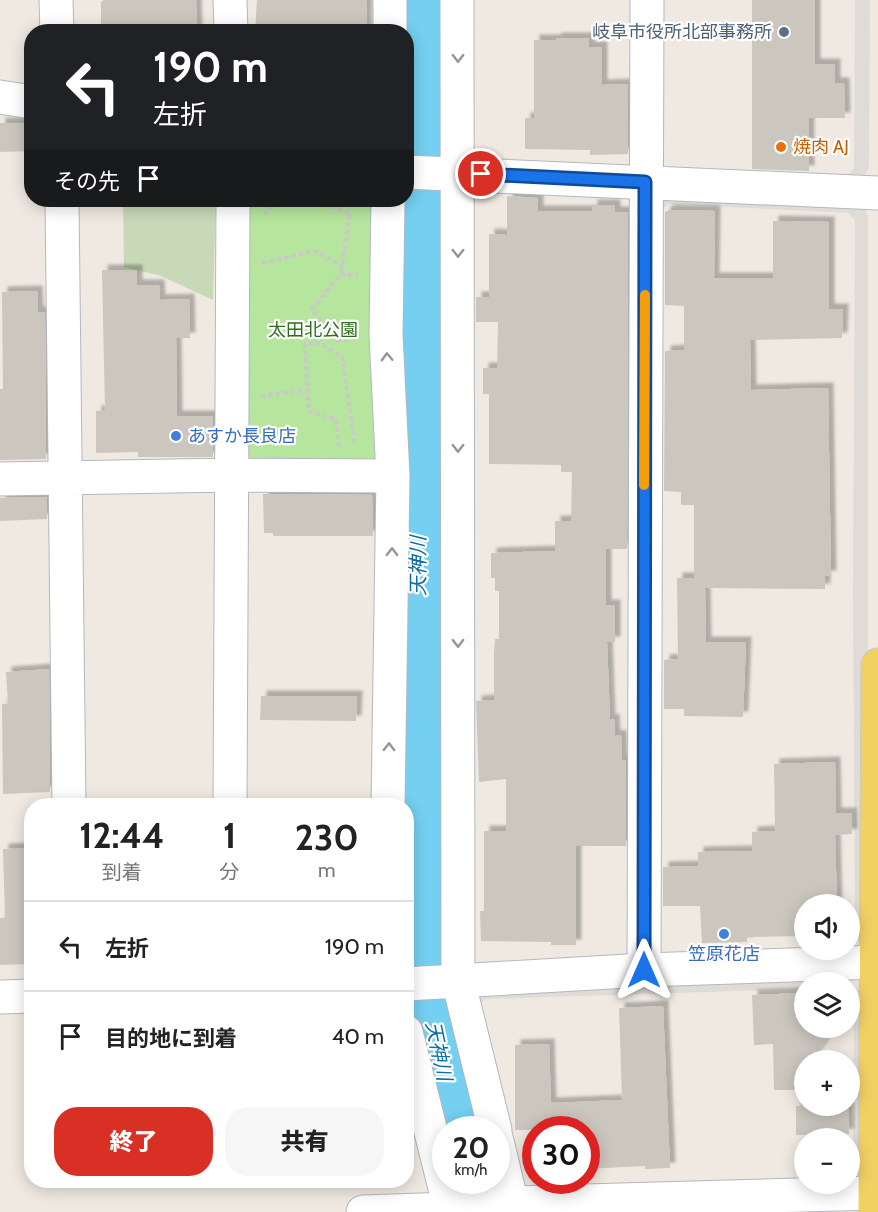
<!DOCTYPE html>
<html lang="ja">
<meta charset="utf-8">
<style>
:root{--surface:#fff;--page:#f6f6f6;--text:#222;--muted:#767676;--line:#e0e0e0;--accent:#d93025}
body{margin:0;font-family:Cabin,"Noto Sans JP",sans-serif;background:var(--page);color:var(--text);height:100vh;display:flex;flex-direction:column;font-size:22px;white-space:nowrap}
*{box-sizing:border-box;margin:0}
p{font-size:20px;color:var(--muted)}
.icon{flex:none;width:33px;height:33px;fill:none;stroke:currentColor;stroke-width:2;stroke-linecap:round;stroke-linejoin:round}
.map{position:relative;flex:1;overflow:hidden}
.details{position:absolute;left:24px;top:798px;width:390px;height:390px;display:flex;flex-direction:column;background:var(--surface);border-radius:24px;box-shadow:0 3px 15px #0003}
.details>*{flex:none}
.banner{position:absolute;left:24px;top:24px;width:390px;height:183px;border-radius:24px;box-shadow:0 3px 15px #0003;background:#202124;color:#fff;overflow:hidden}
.tools{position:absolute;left:794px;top:894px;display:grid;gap:12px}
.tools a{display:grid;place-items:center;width:66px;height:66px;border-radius:50%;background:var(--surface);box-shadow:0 3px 15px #0003;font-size:30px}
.speed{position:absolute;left:432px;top:1116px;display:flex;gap:12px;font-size:30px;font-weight:700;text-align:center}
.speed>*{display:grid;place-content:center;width:78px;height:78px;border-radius:50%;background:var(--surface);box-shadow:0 3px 15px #0003;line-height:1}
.speed small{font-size:15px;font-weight:400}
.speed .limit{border:9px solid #d22;background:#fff;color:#111}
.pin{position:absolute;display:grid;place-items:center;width:51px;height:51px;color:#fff;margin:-26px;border:3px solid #fff;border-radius:50%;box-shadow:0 2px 6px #0007}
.me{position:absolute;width:66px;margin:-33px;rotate:0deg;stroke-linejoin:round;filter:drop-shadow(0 0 4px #0008)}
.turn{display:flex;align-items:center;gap:21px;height:126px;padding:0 30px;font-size:27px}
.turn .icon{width:78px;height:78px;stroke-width:2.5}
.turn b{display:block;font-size:42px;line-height:51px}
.then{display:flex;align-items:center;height:57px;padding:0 30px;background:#0003;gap:12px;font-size:22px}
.eta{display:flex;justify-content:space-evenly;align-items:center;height:102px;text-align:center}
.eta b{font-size:36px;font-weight:800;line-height:42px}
.primary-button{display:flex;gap:12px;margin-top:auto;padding:12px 30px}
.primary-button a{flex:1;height:69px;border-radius:24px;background:var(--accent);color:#fff;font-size:24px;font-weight:800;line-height:69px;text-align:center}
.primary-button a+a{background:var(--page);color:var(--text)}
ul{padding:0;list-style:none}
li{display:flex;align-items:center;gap:18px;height:90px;padding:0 30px;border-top:2px solid var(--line)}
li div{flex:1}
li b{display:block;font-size:22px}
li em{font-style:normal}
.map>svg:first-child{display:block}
.green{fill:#b6e59e}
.cemetery{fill:#c8d9b8}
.plaza{fill:#dfdcd8}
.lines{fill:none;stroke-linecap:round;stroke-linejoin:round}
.river{stroke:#75cff0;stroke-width:50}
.building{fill:#cbc7bf;filter:url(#shadow)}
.minor-casing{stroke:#b4b7c1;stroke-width:35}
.major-casing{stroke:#c9c9c9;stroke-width:35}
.path{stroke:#c9c9c9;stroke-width:4;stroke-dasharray:4.5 3;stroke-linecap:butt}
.minor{stroke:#fff;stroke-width:33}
.major{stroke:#f2d163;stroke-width:33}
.oneway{stroke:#969696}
.route-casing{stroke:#114b97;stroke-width:15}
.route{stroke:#1a73e8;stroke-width:10}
.slow{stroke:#f59e0b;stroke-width:10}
.service-dot{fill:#5c6f8a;stroke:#fff;stroke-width:2}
.food-dot{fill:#e8710a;stroke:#fff;stroke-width:2}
.shop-dot{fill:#3f7fe0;stroke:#fff;stroke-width:2}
.labels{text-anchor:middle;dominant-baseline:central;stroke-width:4.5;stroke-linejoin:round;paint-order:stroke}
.service-label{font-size:18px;fill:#4e5e75;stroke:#fff;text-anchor:end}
.food-label{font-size:18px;fill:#c56008;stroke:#fff;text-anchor:start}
.park-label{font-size:18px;fill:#2c6e1b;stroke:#fff}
.shop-label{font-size:18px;fill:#366cbe;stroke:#fff;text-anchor:start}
.water-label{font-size:20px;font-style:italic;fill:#0d6fa3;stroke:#fff}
</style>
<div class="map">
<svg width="878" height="1212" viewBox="0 0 878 1212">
<defs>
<filter id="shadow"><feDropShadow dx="5.5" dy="-5.5" stdDeviation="1.5" flood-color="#0004"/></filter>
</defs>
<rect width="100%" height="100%" fill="#efe9e1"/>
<!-- green -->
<path class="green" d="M248,200H377V466L260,468L245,455Z"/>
<!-- cemetery -->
<path class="cemetery" d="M123,200H216L213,300L161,276L124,267Z"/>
<!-- plaza -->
<path class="plaza" d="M855,0H870L869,168L863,178L847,177L854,168Z
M665,196L864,208L868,216V928L865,939L849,944V936L855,928L853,592L855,220L848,213L668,204L659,213L660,201Z
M835,978L848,982H804V989L485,999L474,1011L476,990Z
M849,983L864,996L861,1171L853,1178L854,1004L849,1000Z"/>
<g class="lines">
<!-- river -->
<path class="river" d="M421,0L417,855L431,1014L456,1130
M467,1180L474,1212"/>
</g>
<!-- building -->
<path class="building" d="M104,0H196L197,32H101V2Z
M257,0H367L366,32H255Z
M752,0H815V64H835V83H844L845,118H809V171L752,169Z
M556,38H589V47H602V85L628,84V154L590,155V150L525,149V118H534V40H556Z
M0,123H28V130H32V151L0,152Z
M507,196L538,198V211H592V205H615V212H628L627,549H606V605H615V642H607L610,720L614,719L615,736L621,735L622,760H626V846H576V945H551V942L481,941L480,911H484V831H506V779L479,782L476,701L494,700V653L495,639H499V591H495V578H491V553L555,551V521H571L572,472H561V465L489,464V394H483V368H497L498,322H476V297H489V234L507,235Z
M669,210L715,211L714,278H773V221L829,222V309H843L842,338L750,340L751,390L828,388L831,576H825V589L705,588L706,642H746L743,717L684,716V709H664V660L678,659L677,578H694V505H681V492L664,491L665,351L684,350V306L665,305V212Z
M102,270H137V285H159L160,300L189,299L190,338H176L177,416H213V457H138V452L96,453V411L105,410Z
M37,291L38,312H45L46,459L0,460V389H3L2,292Z
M263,494L372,495L373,536H273V533H264Z
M47,497V519L0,521V498Z
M49,669L50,792L3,794L2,704H8L6,672Z
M261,696H357L356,721L260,720Z
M835,762L836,813H851L852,834L835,835L837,904H804V936L747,937V942L702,943L700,906H663V867L698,866V852L752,851V832L775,831L774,764Z
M32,848V964L0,965V918H5L3,849Z
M804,993V1028H835L812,1060H804V1090H774L773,1044L754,1045L752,995Z
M663,1006L670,1168L645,1169V1166L586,1169V1130H515V1045L549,1044L551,1103L622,1100L619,1008Z
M796,1106H848L849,1134L796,1135Z"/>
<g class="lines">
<!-- minor casing -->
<g class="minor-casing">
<path id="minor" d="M56,0L57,32
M230,0L231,32
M457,0L458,980L495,1130
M390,32V0
M0,97L32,102
M406,172L878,193
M62,200L69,806
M388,200L386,335L393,476L388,806
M0,479L230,475L393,476
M230,806L233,200
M644,970L647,0
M406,984L644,970L878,962
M0,997L32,996
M406,1032L451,1212
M496,1137L514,1212
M363,1212L450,1209L513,1203L875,1193"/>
</g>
<!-- major casing -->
<g class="major-casing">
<path id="major" d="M875,1212L878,665"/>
</g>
<!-- path -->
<path class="path" d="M309,200L350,213L341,274
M264,214L279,200
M262,263L315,251L342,266
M356,339L336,341L312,309L341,274L358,275
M261,396L308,390
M339,447L336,419L309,412L305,344L320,343L342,357L355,445"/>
<!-- minor -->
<use href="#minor" class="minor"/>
<!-- major -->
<use href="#major" class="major"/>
</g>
<!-- one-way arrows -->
<defs><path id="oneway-chevron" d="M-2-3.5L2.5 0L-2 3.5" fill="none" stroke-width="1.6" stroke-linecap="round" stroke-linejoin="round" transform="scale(1.5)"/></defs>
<g class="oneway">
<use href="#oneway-chevron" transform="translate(458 58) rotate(90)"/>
<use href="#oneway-chevron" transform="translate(458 253) rotate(90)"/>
<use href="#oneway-chevron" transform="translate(387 357) rotate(-92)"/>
<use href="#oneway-chevron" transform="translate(458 448) rotate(90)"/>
<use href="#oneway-chevron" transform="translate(392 552) rotate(-89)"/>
<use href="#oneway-chevron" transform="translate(458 643) rotate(90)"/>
<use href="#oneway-chevron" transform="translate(389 747) rotate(-89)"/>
</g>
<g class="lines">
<!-- route casing -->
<g class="route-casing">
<path id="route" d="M481,174L645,182L644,970"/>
</g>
<!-- route -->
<use href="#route" class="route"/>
<!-- slow -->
<path class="slow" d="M644,485L645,295"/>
</g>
<!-- markers -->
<circle class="service-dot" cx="784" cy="32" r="6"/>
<circle class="food-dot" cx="781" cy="147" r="6"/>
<g class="shop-dot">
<circle cx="176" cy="436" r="6"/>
<circle cx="724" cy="934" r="6"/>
</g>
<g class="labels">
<!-- service labels -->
<g class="service-label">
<text x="772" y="32">岐阜市役所北部事務所</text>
</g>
<!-- food labels -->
<g class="food-label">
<text x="793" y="147">焼肉 AJ</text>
</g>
<!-- park labels -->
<g class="park-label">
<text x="313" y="330">太田北公園</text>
</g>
<!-- shop labels -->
<g class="shop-label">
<text x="188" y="436">あすか長良店</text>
<text x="724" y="954" text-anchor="middle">笠原花店</text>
</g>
<!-- water labels -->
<g class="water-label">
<text transform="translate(418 566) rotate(-90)">天神川</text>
<text transform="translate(439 1051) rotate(78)">天神川</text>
</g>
</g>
</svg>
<div class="tools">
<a><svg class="icon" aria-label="sound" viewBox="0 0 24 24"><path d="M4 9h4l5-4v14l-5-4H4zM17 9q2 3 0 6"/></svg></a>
<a><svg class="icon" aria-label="layers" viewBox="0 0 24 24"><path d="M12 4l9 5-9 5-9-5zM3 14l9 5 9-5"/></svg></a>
<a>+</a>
<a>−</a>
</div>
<div class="speed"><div>20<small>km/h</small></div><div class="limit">30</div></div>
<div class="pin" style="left:481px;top:174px;background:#d93025"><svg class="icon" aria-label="arrive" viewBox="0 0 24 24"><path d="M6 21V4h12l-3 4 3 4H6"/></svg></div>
<svg class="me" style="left:644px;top:970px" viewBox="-20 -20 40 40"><path d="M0-17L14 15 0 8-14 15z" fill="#1a73e8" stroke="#fff" stroke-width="4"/></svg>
<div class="banner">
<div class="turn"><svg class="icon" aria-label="left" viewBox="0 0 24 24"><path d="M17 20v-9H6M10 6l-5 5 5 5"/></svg><div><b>190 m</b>左折</div></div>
<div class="then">その先<svg class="icon" aria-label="arrive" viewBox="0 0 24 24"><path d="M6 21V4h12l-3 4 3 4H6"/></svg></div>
</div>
<section class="details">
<div class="eta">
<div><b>12:44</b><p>到着</p></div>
<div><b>1</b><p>分</p></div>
<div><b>230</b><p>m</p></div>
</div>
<ul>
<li><svg class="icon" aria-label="left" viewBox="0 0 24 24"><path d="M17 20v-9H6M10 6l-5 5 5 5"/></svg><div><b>左折</b></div><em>190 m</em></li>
<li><svg class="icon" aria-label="arrive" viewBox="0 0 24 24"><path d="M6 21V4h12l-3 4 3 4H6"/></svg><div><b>目的地に到着</b></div><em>40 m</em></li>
</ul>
<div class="primary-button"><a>終了</a><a>共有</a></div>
</section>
</div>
